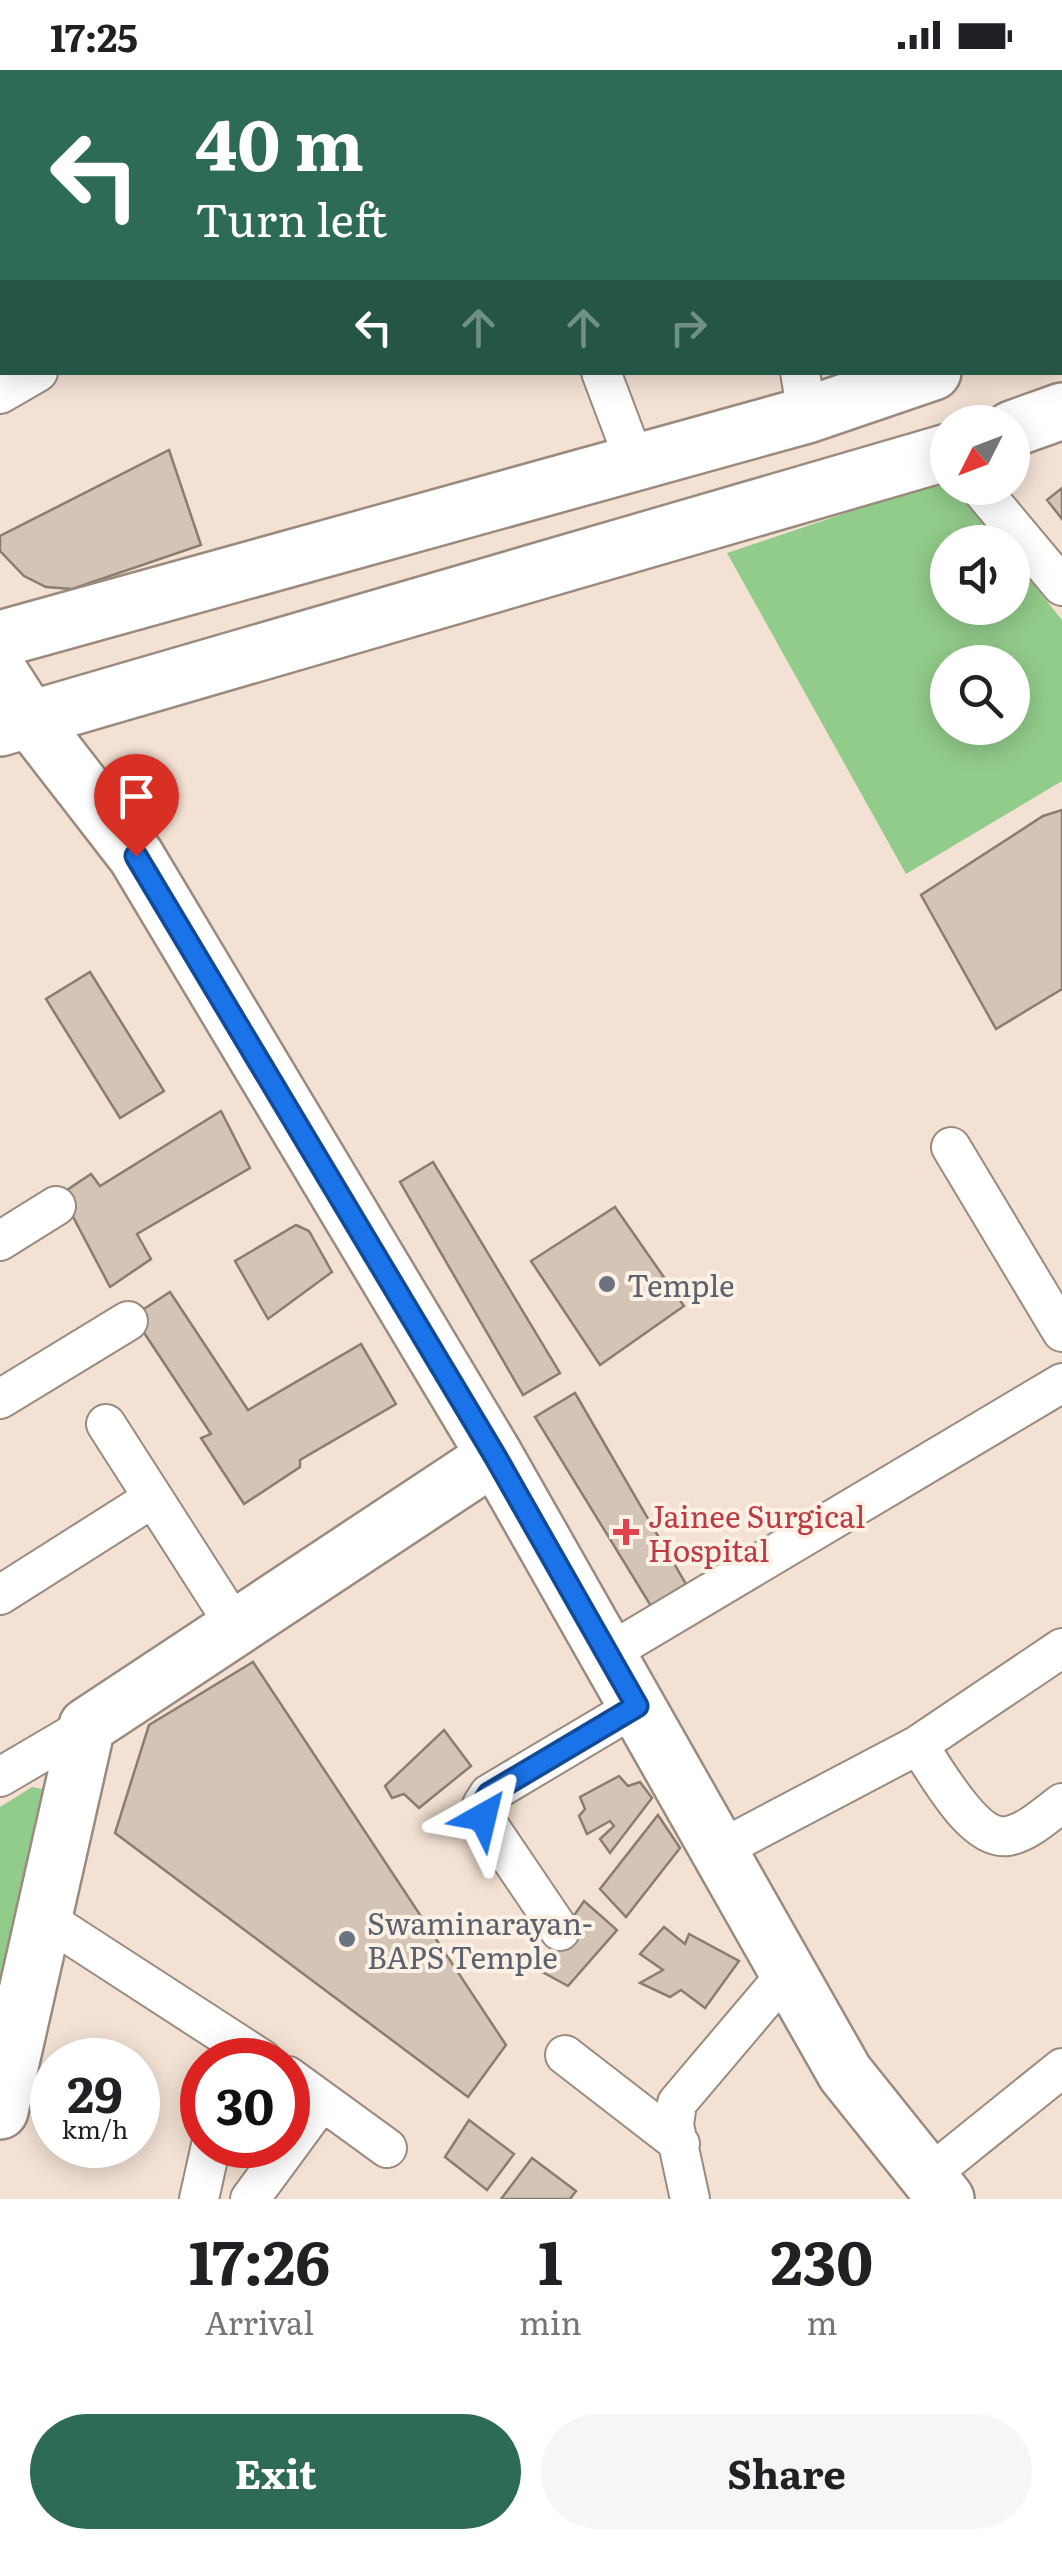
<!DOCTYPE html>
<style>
:root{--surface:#fff;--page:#f6f6f6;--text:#202124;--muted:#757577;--accent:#2e6b57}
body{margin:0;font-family:Literata,serif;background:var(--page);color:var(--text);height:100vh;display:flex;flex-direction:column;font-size:38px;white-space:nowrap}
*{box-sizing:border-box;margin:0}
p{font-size:32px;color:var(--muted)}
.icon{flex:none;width:55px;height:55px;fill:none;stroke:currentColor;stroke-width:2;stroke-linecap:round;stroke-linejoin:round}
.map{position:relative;height:2129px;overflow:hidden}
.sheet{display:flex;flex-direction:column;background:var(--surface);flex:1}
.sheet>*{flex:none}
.banner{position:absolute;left:0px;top:0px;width:1062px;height:305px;box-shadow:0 5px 25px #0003;background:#2e6b57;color:#fff;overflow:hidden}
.needle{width:65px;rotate:228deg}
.controls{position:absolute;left:930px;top:335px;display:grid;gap:20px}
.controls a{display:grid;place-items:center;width:100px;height:100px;border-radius:50%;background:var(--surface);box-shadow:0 5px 25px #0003;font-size:50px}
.speed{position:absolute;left:30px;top:1968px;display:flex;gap:20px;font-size:50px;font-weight:700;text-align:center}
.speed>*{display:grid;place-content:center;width:130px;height:130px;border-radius:50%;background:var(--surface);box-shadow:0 5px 25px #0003;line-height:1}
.speed small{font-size:25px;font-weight:400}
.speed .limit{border:15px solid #d22;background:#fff;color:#111}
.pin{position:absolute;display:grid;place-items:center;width:85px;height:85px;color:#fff;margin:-102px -42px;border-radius:50% 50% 50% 0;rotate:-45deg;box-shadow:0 0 10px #0007}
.pin .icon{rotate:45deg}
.me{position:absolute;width:110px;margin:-55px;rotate:37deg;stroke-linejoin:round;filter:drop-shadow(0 0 8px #0008)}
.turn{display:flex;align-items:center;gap:35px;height:210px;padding:0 30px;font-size:45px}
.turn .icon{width:130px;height:130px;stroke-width:2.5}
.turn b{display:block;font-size:70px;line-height:85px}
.lanes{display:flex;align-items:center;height:95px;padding:0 30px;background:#0003;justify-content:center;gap:50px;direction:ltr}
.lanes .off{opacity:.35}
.eta{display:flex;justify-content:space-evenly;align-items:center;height:170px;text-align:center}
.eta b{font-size:60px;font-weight:700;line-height:70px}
.cta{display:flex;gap:20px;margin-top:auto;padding:20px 30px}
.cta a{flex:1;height:115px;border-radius:60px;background:var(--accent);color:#fff;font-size:40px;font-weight:700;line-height:115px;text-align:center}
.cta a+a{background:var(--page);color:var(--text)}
.status{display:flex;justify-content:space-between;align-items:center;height:70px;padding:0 50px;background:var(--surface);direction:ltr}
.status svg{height:28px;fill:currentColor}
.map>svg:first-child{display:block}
.green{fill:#92cc8a;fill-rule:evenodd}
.building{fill:#d4c4b6;stroke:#8a7c6f;stroke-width:2.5}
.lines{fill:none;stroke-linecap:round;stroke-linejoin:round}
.street-casing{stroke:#9a8b7e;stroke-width:42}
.secondary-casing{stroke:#9a8b7e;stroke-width:60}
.street{stroke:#fff;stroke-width:38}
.secondary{stroke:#fff;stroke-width:55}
.route-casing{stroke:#114b97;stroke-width:25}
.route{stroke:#1a73e8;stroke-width:18}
.worship-dot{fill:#6b7280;stroke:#fdf0e5;stroke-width:4}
.health-dot{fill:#e0444e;stroke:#fdf0e5;stroke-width:4}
.labels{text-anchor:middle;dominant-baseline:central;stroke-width:8;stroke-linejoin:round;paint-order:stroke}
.worship-label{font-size:30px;fill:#5b616d;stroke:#fdf0e5;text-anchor:start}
.health-label{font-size:30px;fill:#be3a42;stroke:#fdf0e5;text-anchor:start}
</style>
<div class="status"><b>17:25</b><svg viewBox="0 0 49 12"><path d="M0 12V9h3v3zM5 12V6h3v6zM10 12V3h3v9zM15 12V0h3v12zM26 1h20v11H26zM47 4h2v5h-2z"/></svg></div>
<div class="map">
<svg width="1062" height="2129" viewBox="0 0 1062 2129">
<rect width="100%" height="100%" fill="#f3e2d4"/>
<!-- green -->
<path class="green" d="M947,409L948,418H955L1000,472H948V538H1012L1013,489L1062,550V711L906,804L727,483ZM948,592H1012V658H948Z
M32,1717L48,1720L0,1971V1737Z"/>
<!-- building -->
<path class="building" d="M169,380L201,475L72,519L46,517L24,506L0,481V466Z
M1062,418V449L1047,430Z
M1062,740V919L996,959L921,825L1043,746Z
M90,902L164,1021L120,1048L46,929Z
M221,1041L250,1098L137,1164L151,1189L110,1217L61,1124L91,1104L100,1116Z
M433,1092L560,1303L523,1325L400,1112Z
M615,1137L684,1236L600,1295L531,1191Z
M296,1155L309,1161L332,1202L268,1249L235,1191Z
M170,1222L248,1340L361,1274L396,1334L300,1390V1397L244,1434L201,1368L211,1364L133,1246Z
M575,1323L686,1514L651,1536L535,1347Z
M253,1592L506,1975L468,2027L115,1763L149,1655Z
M444,1660L471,1696L419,1738L404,1724L392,1728L385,1716Z
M619,1706L628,1716L640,1712L652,1728L610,1783L600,1769L614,1756L610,1751L587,1764L579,1746L585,1739L580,1727Z
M658,1745L680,1778L626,1847L600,1819Z
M584,1831L617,1860L568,1916L537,1899Z
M664,1857L685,1874L689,1864L739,1891L705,1938L681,1920L670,1927L640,1913L663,1900L640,1884Z
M469,2050L514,2084L487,2120L445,2087Z
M532,2088L576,2121L570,2129H501Z"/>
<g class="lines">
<!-- street casing -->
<g class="street-casing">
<path id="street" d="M152,0L154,2
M439,0L441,2
M962,0L965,2
M84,2L89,0
M886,2L888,0
M1060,42L1062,40
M0,46L2,45
M1060,115L1062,117
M601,302L635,392
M800,302L807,345
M0,324L38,302
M980,418L1062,516
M951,1077L1062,1262
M0,1171L56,1136
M0,1329L128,1251
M106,1354L236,1557
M0,1525L153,1428
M607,1584L1062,1313
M918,1675C936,1700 973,1772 1008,1766C1028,1762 1046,1745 1062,1733
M0,1707L87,1656
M719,1780L918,1675L1062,1578
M44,1848L263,1990
M560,1861L483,1747L482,1735L489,1724L637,1636
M565,1985L680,2074
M288,2006L387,2078
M928,2106L1062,1998
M199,2129L211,2075
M250,2129L322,2031
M690,2129L674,2055L677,2033L788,1902"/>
</g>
<!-- secondary casing -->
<g class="secondary-casing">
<path id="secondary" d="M1060,260L1062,259
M1012,359L1062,341
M0,569L807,345L933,302
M0,603L29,648L136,786L495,1386L845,2003L946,2129
M0,658L948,382
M0,2041L87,1656L495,1386"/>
</g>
<!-- street -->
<use href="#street" class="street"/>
<!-- secondary -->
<use href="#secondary" class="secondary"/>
</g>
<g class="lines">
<!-- route casing -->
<g class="route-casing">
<path id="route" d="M136,786L495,1386L637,1636L489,1724L482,1735L483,1747"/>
</g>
<!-- route -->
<use href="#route" class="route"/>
</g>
<!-- markers -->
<g class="worship-dot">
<circle cx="607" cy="1214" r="10"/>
<circle cx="347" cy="1869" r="10"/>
</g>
<path class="health-dot" d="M621 1447h10v10h10v10h-10v10h-10v-10h-10v-10h10z"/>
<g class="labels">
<!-- worship labels -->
<g class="worship-label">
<text x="627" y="1214">Temple</text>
<text x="367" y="1852">Swaminarayan-<tspan x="367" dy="34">BAPS Temple</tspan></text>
</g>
<!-- health labels -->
<g class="health-label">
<text x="648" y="1445">Jainee Surgical<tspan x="648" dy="34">Hospital</tspan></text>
</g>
</g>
</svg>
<div class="controls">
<a><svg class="needle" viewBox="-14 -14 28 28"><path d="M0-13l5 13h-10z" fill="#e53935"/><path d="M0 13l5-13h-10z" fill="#757577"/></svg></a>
<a><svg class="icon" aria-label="sound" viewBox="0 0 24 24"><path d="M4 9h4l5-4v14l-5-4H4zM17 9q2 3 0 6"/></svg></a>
<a><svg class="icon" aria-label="search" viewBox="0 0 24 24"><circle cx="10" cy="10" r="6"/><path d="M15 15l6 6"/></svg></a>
</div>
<div class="speed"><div>29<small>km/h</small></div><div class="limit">30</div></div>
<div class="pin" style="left:136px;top:786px;background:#d93025"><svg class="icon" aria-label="arrive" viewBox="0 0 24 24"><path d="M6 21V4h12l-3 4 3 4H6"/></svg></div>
<svg class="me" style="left:483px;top:1747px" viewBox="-20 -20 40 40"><path d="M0-17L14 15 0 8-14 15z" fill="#1a73e8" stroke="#fff" stroke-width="4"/></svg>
<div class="banner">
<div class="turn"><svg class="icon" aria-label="left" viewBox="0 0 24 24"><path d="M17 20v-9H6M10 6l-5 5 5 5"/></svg><div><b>40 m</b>Turn left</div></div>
<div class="lanes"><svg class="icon" aria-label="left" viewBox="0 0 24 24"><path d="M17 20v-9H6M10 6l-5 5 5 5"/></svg><svg class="icon off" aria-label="ahead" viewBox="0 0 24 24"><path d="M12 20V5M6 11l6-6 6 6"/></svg><svg class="icon off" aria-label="ahead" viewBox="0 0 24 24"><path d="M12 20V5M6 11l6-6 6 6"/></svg><svg class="icon off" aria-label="right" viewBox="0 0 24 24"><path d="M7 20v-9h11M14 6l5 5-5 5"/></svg></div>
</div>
</div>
<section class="sheet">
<div class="eta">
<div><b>17:26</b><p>Arrival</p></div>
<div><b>1</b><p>min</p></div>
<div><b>230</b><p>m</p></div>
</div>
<div class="cta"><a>Exit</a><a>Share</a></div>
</section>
